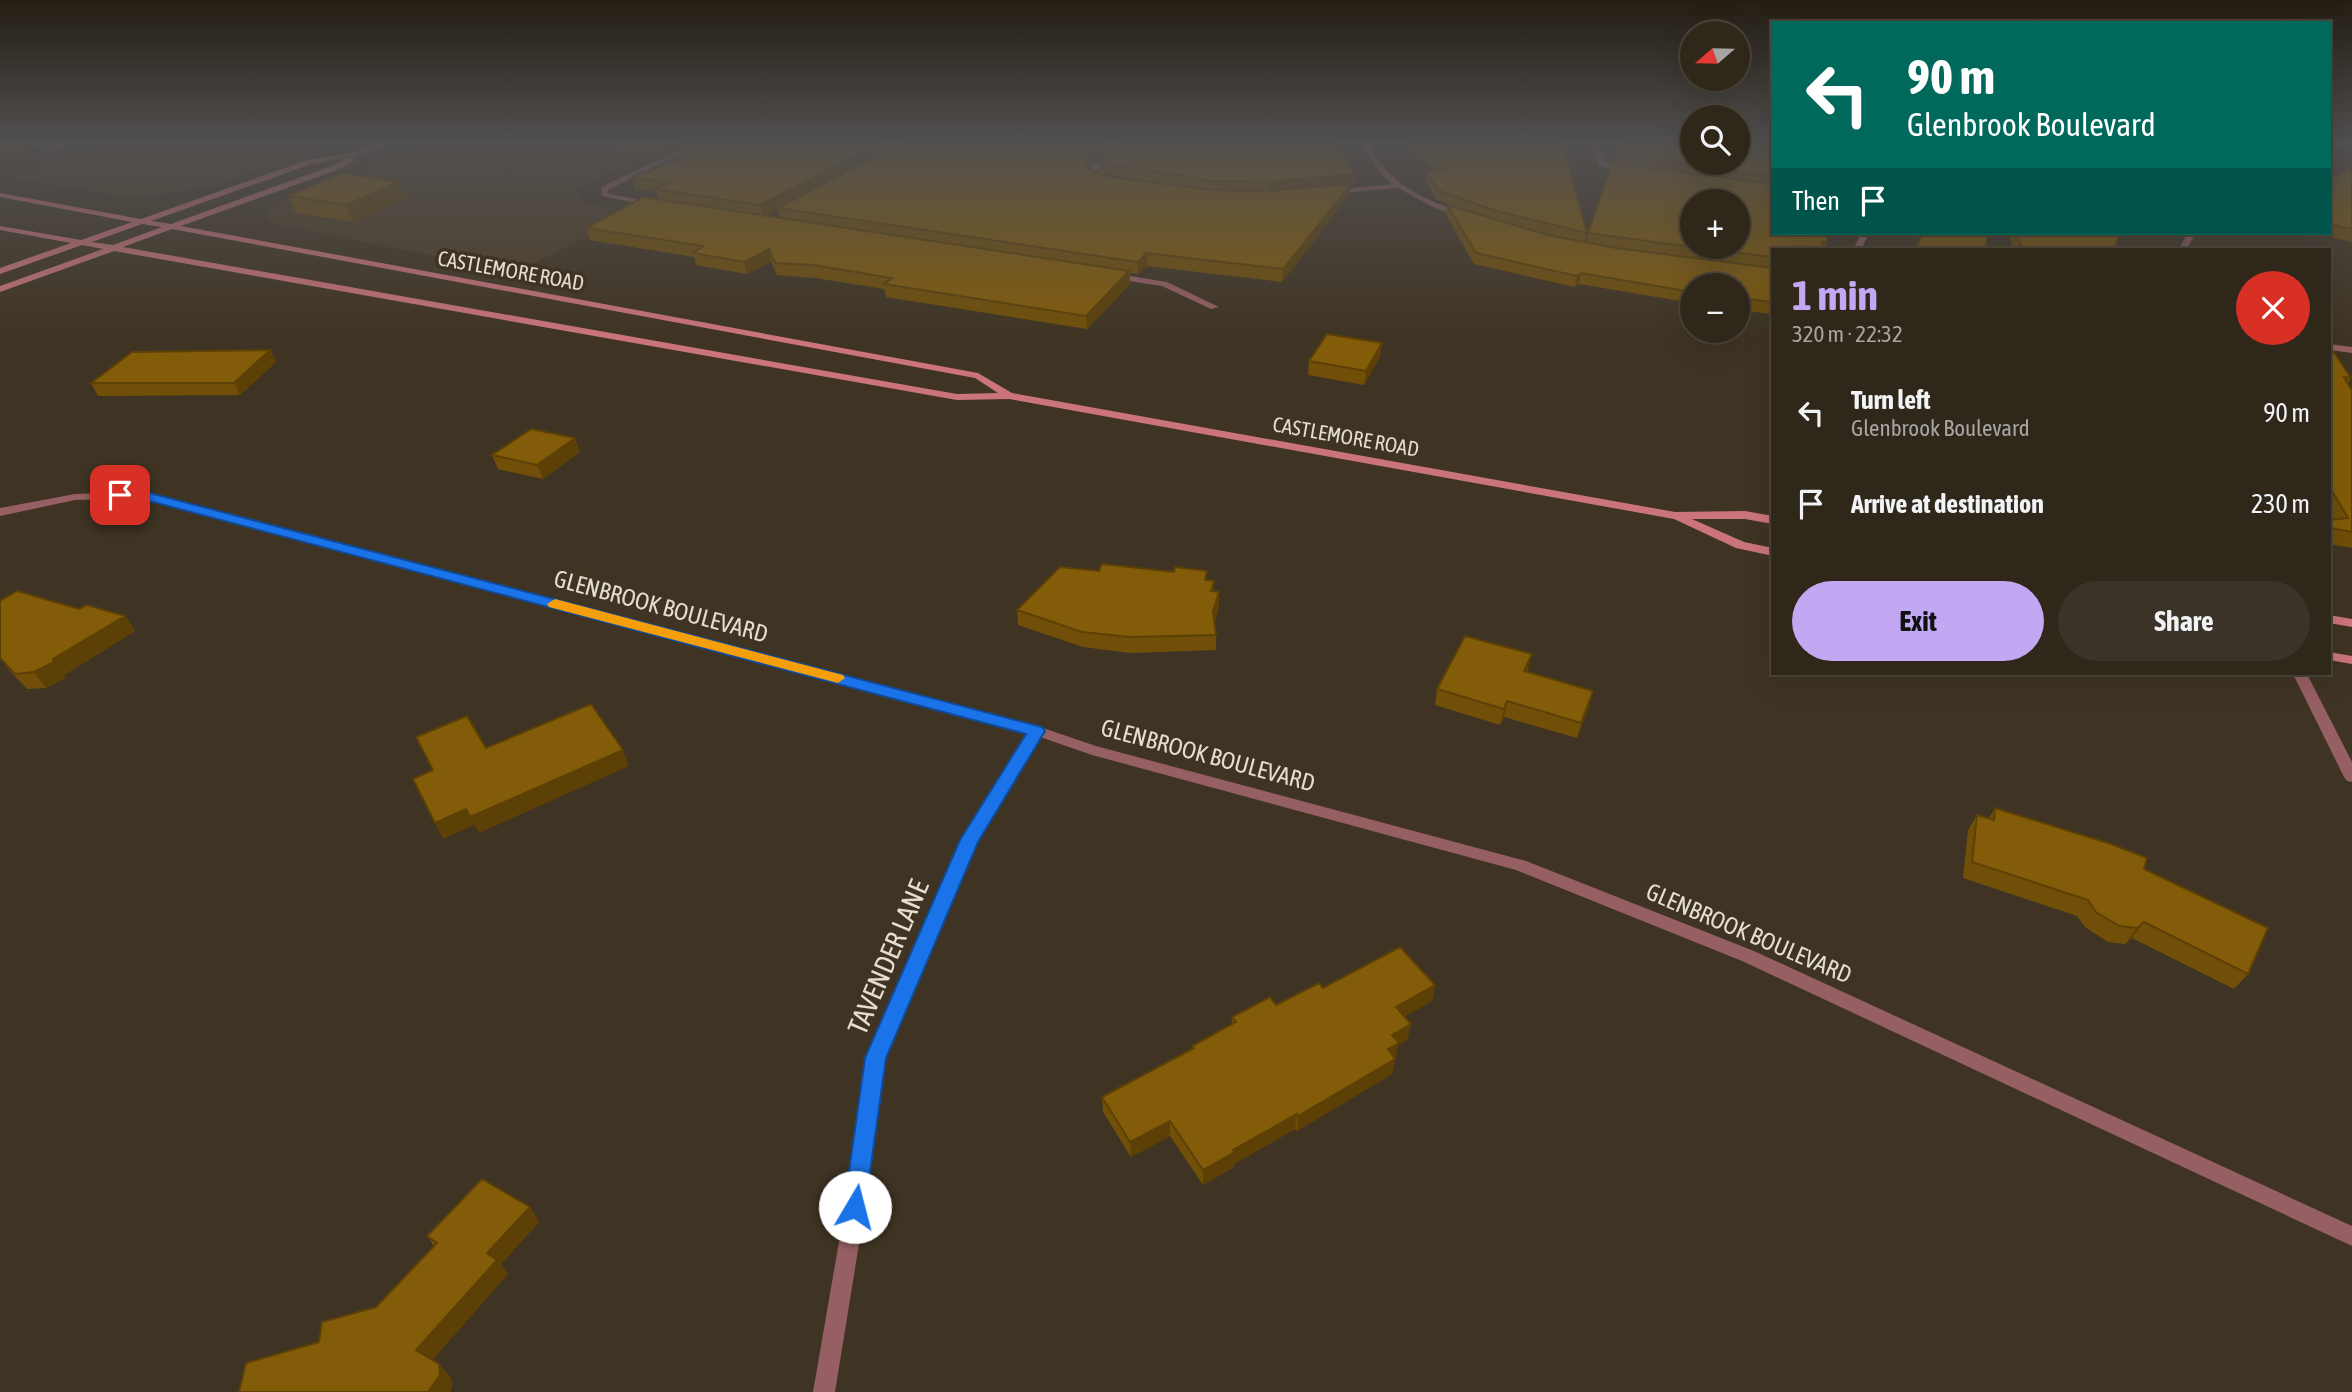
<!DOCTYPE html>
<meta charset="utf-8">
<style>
:root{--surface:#2f271a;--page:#3b3327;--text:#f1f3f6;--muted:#a7a5a2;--line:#4a4439;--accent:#c2a8f3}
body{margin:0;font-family:"Asap Condensed",sans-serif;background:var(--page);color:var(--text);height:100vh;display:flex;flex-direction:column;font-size:26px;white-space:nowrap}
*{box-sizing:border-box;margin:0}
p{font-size:23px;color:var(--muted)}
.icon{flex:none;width:38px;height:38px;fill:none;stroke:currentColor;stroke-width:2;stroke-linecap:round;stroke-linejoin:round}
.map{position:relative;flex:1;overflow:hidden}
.sheet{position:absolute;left:1771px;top:248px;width:560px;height:427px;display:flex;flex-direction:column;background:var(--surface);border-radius:0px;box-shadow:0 7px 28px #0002,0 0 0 2px var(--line)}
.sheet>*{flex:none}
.banner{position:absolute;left:1771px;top:21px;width:560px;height:214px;border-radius:0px;box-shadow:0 7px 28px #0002,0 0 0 2px var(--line);background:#00695c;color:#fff;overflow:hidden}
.needle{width:46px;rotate:250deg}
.fabs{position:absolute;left:1680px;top:21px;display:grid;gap:14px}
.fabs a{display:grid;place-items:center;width:70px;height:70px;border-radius:50%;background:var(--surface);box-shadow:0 7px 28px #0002,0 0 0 2px var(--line);font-size:35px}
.pin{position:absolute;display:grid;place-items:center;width:60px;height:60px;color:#fff;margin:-30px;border-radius:14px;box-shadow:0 4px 10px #0006}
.me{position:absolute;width:77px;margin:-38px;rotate:8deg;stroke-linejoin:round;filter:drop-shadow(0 0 5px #0008)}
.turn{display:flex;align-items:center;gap:24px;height:147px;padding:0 21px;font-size:32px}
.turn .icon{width:91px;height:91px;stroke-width:2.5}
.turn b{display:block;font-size:49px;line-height:60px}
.then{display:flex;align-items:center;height:66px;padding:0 21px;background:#0003;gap:14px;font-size:26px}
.round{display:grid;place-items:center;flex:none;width:74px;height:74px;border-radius:37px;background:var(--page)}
.head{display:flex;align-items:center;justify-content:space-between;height:119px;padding:0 21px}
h1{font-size:42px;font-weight:700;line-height:52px;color:var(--accent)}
.action{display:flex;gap:14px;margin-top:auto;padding:14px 21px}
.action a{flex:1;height:80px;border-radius:42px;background:var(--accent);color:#111;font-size:28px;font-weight:700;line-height:80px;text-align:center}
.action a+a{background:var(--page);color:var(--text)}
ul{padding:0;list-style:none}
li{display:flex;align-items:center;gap:21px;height:91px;padding:0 21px}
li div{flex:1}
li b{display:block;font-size:26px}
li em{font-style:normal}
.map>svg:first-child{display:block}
.built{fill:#4c3d26}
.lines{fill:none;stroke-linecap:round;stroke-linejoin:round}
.minor{fill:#965f63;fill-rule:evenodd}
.secondary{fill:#cb747b;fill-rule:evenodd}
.wall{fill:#714f08;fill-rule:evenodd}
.shaded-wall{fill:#5c4006}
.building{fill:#835c09;stroke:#5c4006;stroke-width:2}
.route{fill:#1a73e8;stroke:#114b97;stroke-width:2}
.slow{fill:#f59e0b}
.labels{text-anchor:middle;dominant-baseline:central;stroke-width:7;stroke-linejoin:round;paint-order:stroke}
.far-street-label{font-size:21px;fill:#e4ddd2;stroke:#3f3423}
.street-label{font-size:24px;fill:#e4ddd2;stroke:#3f3423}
.near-street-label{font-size:28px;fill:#e4ddd2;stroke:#3f3423}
</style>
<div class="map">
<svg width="2352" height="1392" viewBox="0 0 2352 1392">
<rect width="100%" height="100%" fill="#3f3423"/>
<!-- built -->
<path class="built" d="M109,143H340L202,189L132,197L9,178Z
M430,143H679L590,182L577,192L578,197L588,204L636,212L516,272L283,226L269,222L266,217L265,212L279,201Z"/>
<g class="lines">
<!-- minor -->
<path class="minor" d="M18,143L49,146L89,143L49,150Z
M693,143H703L608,190L609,194L656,203V207L602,196L601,187Z
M1123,143H1131L1097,170L1096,173L1108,180V184H1102L1089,176L1090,167Z
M1363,143H1370C1385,184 1427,200 1465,214V218H1459L1431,206L1398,188L1331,194L1330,192L1334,190L1392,184C1378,173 1369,160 1363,143Z
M1593,143H1600L1605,163L1630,170V174L1599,166Z
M2341,143L2352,144L2329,152V147Z
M1861,233H1869L1861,250H1853Z
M2188,233H2196L2186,250H2178Z
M1112,273L1167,282L1219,307L1211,309L1162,286L1109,278V274Z
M2329,344L2352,347V353L2329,350Z
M142,492L1037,726L1096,746L1526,861L1754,951L2352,1226V1246L1742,961L1516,870L1092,755L1040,737L976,841L885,1058L865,1207L835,1392H813L845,1207L867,1058L961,840L1028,734L142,498L75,500L0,516V508L75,494Z
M2293,674H2307L2352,762V782L2347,781L2344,777Z"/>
<!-- secondary -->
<path class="secondary" d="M382,143H393L351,157L354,161L340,169L181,226L978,373L1012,393L1675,512L1745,511L1773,516V524L1745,519H1692L1744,542L1773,548V556L1736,548L1674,519L1009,399L957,400L114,251L0,292V286L103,249L82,245L0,274V268L71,243L0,230V226L81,240L132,222L0,197V193L141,219L307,160L360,151ZM348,157L334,165L171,224L151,221L312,164ZM142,224L162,227L113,245L92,242ZM172,229L975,378L998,393L957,394L123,247Z
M2329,615L2352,619V627L2329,623Z
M2329,652L2352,656V664L2329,660Z"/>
</g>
<!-- wall -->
<path class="wall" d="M581,143H1118L1095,159L1089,167L1093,172L1111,177L1153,182L1099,173V162L1354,174L1353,185L1350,186V195L1282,282L1147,266L1138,274L1130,273V284L1087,329L886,297L884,289L816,278L777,275L771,261L747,274L696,265L694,257L590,240L586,228L659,199L657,192L635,189L632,177L686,158L679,157L677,147L660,154ZM778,209L780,218L766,216Z
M1400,143H1563L1587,233L1585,242H1586L1588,233L1613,164L1616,154L1773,143V233L1827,243L1825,250H1773V268L1601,245L1773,268V314L1738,310V285H1692V303L1579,284L1575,287L1474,264L1446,215L1447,205L1465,210L1437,200L1426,182L1427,172L1434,171ZM1528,229L1569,239L1548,235Z
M2352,168V242L2312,233H2329V179Z
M399,182L405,199L353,222L296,213L288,196Z
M2009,233H2121L2119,235L2114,250H2013Z
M1382,343L1380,356L1364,385L1308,375L1309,361Z
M2329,345L2351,378L2348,384L2352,391V548L2329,544V521L2331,520L2329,517Z
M270,350L276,362L240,395L98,396L91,383Z
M580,452L543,479L498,469L492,455Z
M1099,571L1174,572L1214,581L1213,592H1219V607L1214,622L1216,635V650L1130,653L1083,647L1018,625L1017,610Z
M79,609L125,616L135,631L64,675L65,678L46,688L27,689L11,672L0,658Z
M1528,670L1527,672L1589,706L1577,738L1504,717L1500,725L1435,705L1437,689Z
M1995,808L2144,869L2248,974L2234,989L2132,938L2125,944L2108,942L2085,927L2077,916L1963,878L1968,830L1977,815L1989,818Z
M1435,985L1432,1001L1405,1016L1408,1039L1398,1045L1392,1074L1297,1131L1295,1129L1234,1164V1167L1203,1185L1170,1136L1131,1157L1103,1112L1102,1097L1192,1049V1046L1232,1024V1017L1276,1005L1323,988Z
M530,1207L539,1222L501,1264L508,1274L432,1360L439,1364L451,1378L452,1389L319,1342L376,1307L434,1246L427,1236Z"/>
<!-- shaded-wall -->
<path class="shaded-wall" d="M3,143H29L32,149L0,160V144Z
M658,143H686L676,146L677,147L660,154Z
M880,143H903L778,208V209L763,217L760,205Z
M1101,143H1118L1095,159L1086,173L1085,161L1094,148Z
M1354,174L1353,185L1350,186V195L1282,282L1283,269L1268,193V182Z
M399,182L405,199L353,222L346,205Z
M769,249L771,261L747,274L744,262Z
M1146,253L1147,266L1138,274V262Z
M1129,271L1130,284L1087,329L1086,316Z
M1581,273L1579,284L1575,287L1577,276Z
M1382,343L1380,356L1364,385L1366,371Z
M270,350L276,362L240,395L234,383Z
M575,438L580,452L543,479L537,465Z
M1219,592V607L1213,628V612Z
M125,616L135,631L64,675L65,678L46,688L34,672L53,659Z
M1532,654L1528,670L1520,686L1524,671Z
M1593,691L1589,706L1577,738L1581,723Z
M1507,701L1504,717L1500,725L1504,709Z
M623,750L629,766L479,833L470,817Z
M466,809L474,825L443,839L435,823Z
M2144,922L2132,938L2125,944L2137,928Z
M1435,985L1432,1001L1393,1022L1396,1007Z
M1411,1024L1408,1039L1398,1045L1396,1058L1388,1049L1392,1035Z
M1395,1059L1392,1074L1297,1131L1298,1116Z
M1297,1114L1295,1129L1234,1164V1167L1203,1185V1170L1233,1150Z
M1170,1121V1136L1131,1157L1130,1142Z
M530,1207L539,1222L501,1264L508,1274L429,1364L416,1350L487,1253Z
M439,1364L451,1378L452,1389L450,1392H428Z"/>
<!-- building -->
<path class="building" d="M682,143H880L760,205L656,189L668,183L632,177L707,150L676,146Z
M901,143H1101L1094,148L1085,161L1093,172L1111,177L1212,190L1268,191L1351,184L1283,269L1146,253L1138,262L778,208Z
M1119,143H1335L1354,174L1268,182L1212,181L1099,162L1104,155Z
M1412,143H1563L1587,233L1496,211L1438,190L1427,172L1445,170Z
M1619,143H1692V163H1738V143H1773V177L1616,154Z
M1612,163L1773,184V233H1827V243L1822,242V249L1798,246L1797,250H1773V257L1693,247H1738V201H1692V247L1588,233Z
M2352,168V229L2329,224V179Z
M342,173L399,182L346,205L288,196Z
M643,197L1129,271L1086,316L884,284L892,278L814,265L775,263L769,249L744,262L693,253L703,246L586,228Z
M1447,205L1548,235L1616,248L1773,268V302L1738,298V285H1692V292L1581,273L1577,276L1476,253Z
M1922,233H1988L1985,250H1916Z
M2017,233H2120L2114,250H2040L2021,247Z
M1327,334L1382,343L1366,371L1309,361Z
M2329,345L2351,378L2344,377L2352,391V532L2330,528V520L2348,518L2329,486Z
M270,350L234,383H91L132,352Z
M531,429L575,438L537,465L492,455Z
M1102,564L1174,572L1175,567L1207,571L1205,580L1214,581L1211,591L1219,592L1213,612L1216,635L1130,637L1082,632L1017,610L1060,567L1099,571Z
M17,591L79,609L87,605L125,616L53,659L54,662L34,672L15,674L0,658V601Z
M1465,636L1532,654L1524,671L1593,691L1581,723L1507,701L1504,709L1437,689Z
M591,704L623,750L470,817L466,809L435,823L413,779L433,770L416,737L467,716L486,748Z
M1995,808L2111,844L2147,858L2144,869L2268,928L2248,974L2144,922L2137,928L2119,926L2096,912L2088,900L1972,862L1977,815L1994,820Z
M1400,947L1435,985L1396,1007L1411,1024L1392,1035L1399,1043L1388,1049L1395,1059L1298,1116L1297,1114L1233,1150L1235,1152L1203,1170L1170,1121L1130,1142L1102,1097L1194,1048L1192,1046L1236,1022L1232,1017L1270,997L1276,1005L1319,983L1323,988Z
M482,1179L530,1207L487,1253L497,1260L416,1350L439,1364L440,1375L428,1392H239L246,1363L319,1342L322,1322L376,1307L437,1243L427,1236Z"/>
<!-- sky -->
<linearGradient id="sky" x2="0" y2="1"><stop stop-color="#231d13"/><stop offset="0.42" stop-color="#525050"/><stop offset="1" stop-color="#525050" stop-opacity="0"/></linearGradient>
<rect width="2352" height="338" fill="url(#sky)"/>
<!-- route -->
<path class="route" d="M142,491L1042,727L1045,731L978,842L886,1058L864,1215L855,1218L847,1215L844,1207L865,1058L960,840L1026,734L142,499H120L113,495L120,491Z"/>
<!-- slow -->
<path class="slow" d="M555,599L843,675L845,678L838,683L549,607L547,604Z"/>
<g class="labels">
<!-- far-street labels -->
<g class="far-street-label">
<text transform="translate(511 270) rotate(10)">CASTLEMORE ROAD</text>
<text transform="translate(1346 436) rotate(10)">CASTLEMORE ROAD</text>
</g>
<!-- street labels -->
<g class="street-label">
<text transform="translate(661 606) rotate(15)">GLENBROOK BOULEVARD</text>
<text transform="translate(1208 755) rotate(15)">GLENBROOK BOULEVARD</text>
<text transform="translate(1749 933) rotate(23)">GLENBROOK BOULEVARD</text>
</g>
<!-- near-street labels -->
<g class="near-street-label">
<text transform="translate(888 957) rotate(-67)">TAVENDER LANE</text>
</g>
</g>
</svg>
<div class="fabs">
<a><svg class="needle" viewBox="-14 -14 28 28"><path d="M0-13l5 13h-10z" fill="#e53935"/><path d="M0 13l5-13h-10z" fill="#a7a5a2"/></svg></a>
<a><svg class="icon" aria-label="search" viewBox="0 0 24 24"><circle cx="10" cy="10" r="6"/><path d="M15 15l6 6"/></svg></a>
<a>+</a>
<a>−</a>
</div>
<div class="pin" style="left:120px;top:495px;background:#d93025"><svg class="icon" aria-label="arrive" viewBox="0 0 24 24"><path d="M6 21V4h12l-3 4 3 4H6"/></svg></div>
<svg class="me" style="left:855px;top:1207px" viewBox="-20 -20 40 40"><circle r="19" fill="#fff"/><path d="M0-13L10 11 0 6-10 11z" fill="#1a73e8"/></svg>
<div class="banner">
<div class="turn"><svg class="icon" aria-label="left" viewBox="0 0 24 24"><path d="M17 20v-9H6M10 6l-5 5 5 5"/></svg><div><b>90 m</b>Glenbrook Boulevard</div></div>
<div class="then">Then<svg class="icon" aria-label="arrive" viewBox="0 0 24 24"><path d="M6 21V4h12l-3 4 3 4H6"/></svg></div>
</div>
<section class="sheet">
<div class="head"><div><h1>1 min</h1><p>320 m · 22:32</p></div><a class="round" style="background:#d93025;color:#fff"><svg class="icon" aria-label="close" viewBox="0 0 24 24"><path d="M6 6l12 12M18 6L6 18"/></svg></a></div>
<ul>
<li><svg class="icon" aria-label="left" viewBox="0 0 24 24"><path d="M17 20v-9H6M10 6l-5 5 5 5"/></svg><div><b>Turn left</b><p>Glenbrook Boulevard</p></div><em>90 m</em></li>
<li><svg class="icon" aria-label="arrive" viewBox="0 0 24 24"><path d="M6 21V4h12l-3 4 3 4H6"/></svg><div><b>Arrive at destination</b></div><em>230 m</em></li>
</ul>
<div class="action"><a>Exit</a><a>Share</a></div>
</section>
</div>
